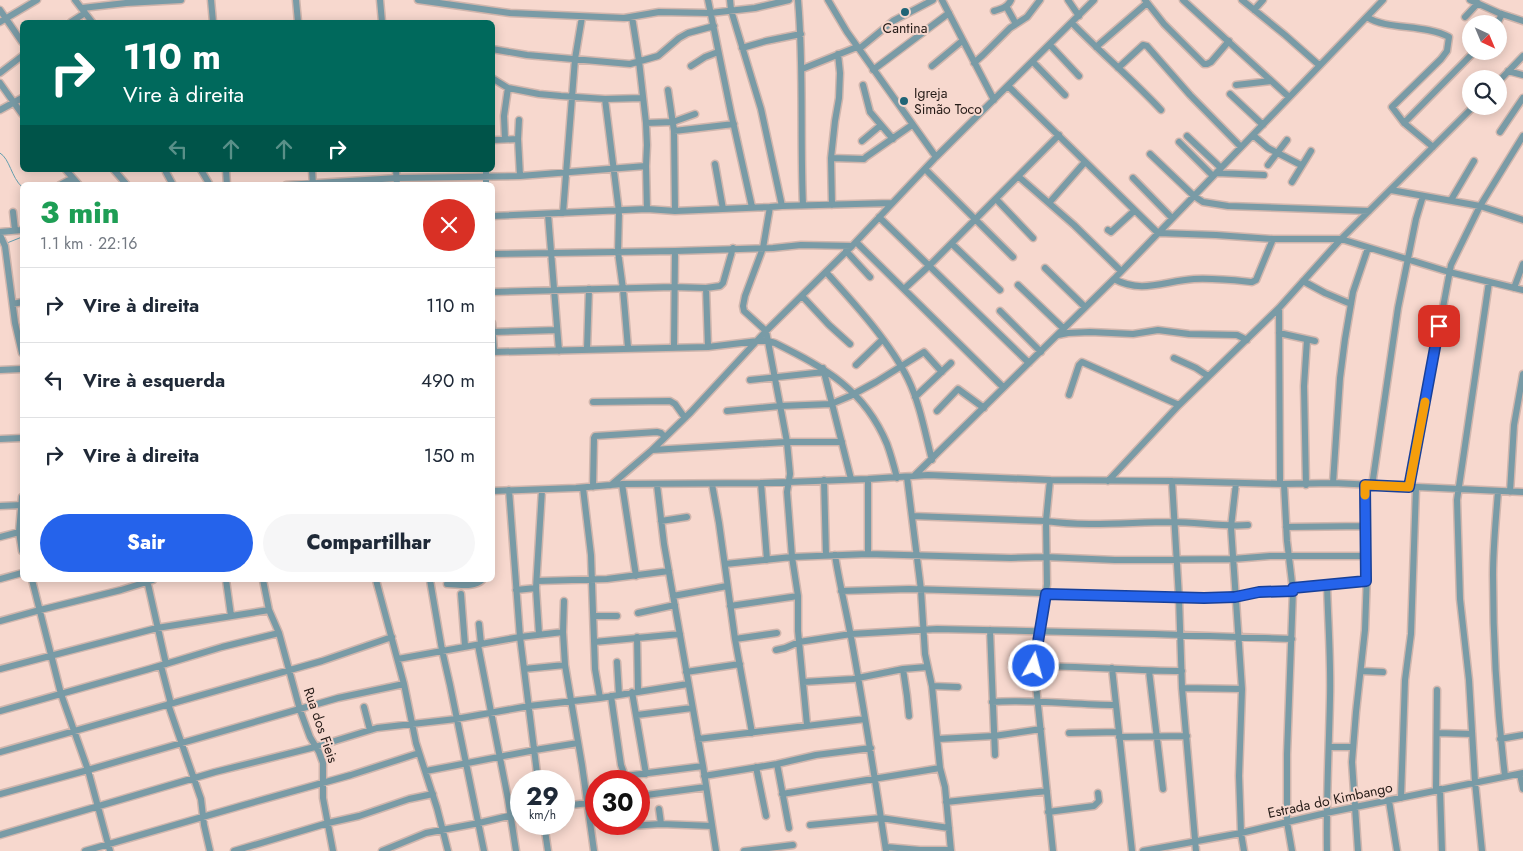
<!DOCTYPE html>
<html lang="pt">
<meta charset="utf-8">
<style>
:root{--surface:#fff;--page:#f6f6f7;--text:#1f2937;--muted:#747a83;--line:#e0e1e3;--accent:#2563eb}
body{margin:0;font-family:Jost,sans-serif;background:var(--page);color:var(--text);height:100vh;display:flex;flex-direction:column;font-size:19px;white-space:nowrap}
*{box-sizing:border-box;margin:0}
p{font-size:16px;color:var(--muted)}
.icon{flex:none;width:28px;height:28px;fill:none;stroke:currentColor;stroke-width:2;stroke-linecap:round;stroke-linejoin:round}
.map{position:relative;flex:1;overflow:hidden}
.drawer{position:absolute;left:20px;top:182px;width:475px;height:400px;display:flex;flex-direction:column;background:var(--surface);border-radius:8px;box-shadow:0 2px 12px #0003}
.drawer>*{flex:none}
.banner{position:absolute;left:20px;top:20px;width:475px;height:152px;border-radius:8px;box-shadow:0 2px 12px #0003;background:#00695c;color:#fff;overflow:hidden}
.needle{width:32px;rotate:136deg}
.fabs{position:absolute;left:1462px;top:15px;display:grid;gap:10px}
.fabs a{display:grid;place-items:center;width:45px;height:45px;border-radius:50%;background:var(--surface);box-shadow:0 2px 12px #0003;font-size:25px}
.speed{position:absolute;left:510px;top:770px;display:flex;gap:10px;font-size:25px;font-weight:700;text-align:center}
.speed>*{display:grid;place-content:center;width:65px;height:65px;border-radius:50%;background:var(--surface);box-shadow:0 2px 12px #0003;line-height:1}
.speed small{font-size:12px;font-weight:400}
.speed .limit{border:8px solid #d22;background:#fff;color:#111}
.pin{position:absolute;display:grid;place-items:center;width:42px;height:42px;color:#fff;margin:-21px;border-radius:10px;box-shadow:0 2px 8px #0006}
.me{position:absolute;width:55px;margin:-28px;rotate:7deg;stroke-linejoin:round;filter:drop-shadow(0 0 4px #0008)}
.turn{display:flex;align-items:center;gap:18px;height:105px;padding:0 20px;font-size:22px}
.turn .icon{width:65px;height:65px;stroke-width:2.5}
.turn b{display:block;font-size:35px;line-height:42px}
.lanes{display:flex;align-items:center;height:48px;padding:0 20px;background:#0003;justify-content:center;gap:25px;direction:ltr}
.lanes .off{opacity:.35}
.round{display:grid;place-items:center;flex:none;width:52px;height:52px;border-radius:26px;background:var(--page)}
.headline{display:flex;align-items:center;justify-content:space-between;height:85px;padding:0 20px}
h1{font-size:30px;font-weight:800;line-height:38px;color:#1e9e55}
.primary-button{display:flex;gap:10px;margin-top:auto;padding:10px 20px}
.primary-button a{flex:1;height:58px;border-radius:30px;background:var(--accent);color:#fff;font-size:20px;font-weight:800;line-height:58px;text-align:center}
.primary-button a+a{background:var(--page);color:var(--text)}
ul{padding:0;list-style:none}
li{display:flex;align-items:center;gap:15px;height:75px;padding:0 20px;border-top:1px solid var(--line)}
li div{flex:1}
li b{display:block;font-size:19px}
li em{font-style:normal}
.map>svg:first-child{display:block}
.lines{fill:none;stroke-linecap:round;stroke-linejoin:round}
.stream{stroke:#659faf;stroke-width:1}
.minor-casing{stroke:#d1b6ad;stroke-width:9}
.minor{stroke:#799ba6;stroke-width:6}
.route-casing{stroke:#184099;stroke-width:12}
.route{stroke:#2563eb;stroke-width:9}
.slow{stroke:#f59e0b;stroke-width:9}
.poi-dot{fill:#206476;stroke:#f7d8ce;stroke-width:2}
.labels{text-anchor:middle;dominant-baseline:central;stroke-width:4;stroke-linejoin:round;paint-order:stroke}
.poi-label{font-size:14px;fill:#251b17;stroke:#f7d8ce}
.street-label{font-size:14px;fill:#251b17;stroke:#f7d8ce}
</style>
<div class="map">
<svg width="1523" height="851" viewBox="0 0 1523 851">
<rect width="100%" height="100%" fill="#f7d8ce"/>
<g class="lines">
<!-- stream -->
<path class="stream" d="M0,153C10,159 11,177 22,187
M7,243L22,237"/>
<!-- minor casing -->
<g class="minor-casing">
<path id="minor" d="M75,0L92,22
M211,0L213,22
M296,0L298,22
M380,0L382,22
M418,0L510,13L624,18L659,12L710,13L755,8L789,0
M708,0L731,113L752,207
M730,0L731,10L761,109L782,206
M798,0C804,68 800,137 803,205
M828,0L847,32L936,157
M942,0L994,100
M1068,0L1079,16
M1145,0L1164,24L1204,64H1207L1211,62L1229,41
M1183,0L1289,97
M1242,0L1285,35L1319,65
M1470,0L1499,13L1523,21
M1006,6L1016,24
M82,8L126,3L181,0
M0,10L22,42
M1254,10L1263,0
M994,11C1001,9 1008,7 1011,0
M632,17L639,61L646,123L647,145L646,166L647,209
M1367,17C1386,30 1425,24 1449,37L1447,51L1441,59L1392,107L1404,123L1433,147
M1465,17L1478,3
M0,22L37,0
M71,22L85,13
M1072,23C1101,53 1133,80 1161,110
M1497,24L1502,14
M1050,45L1079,76
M1096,47L1147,3
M742,48L766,41L801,34
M492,49L527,55L630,64L658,56L679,38L688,33L714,26
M859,49L893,21L933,0
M1033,62L1065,95
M974,63L983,55L1010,28L1027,17L1040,0
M691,66L705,57L718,52
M932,66L962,41
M1118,68L1143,45L1147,46L1190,95L1241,147
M802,69L857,47
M873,70L949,13
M1508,71L1523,75
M0,73L22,56
M492,78L508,88L539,94L561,96L605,99L642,98
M1499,81L1523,56
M0,83L22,114
M863,85L870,112L893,139
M1236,85L1271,81
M1008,86L1158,233L1216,235L1273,239H1341L1449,272L1523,290
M668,90L674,131L675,211
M1230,94L1263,125
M605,99L619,212L618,252L623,289L628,348
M0,110L22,98
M519,120L518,139L520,176
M646,123L673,122L695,114
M1404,123L1475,51
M674,131L734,124
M1500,132L1523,98
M1253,135L1268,148L1301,165
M1187,136L1221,168
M505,139L504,116L508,88
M492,140L518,139
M862,141L881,125
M1179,142L1213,176
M1150,154L1194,196L1203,202L1228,206L1369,211
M831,158L864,159L866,157L912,125
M715,164L723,209
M1268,165L1287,140
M925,169L1013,257
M66,170L79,185
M114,170L127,185
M201,170L210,185
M226,170L227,185
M312,170L313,185
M396,170L397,185
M486,170V185
M166,172L173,185
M1217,173L1264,175
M1019,177L1074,225L1121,271
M1133,178L1172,218
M1292,182L1311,151
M60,185L73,178
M286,185L397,178L520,176L646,166
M1391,190L1480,206L1523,220
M996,199L1033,238
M1451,200L1474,161
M1049,203L1085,162
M832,205L831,158L835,121L839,98L840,73L838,54
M770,207L763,248L745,296L743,306L744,311L766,331L787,442L790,474L787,492L792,557L798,596V631L807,725
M13,212L15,230
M563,213L575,59L582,17
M548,214L559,351
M492,216L647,209L675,211L770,207L782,206L892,203
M879,217L1029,363
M1108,230L1111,232L1134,211
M0,232L22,230
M0,235L5,246L15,323L22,353
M856,242L1003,387
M952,244L1000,290
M846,251L870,277
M492,254L675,251L773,248L801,245L852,246
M1045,268L1085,307
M826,272C853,302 890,342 908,379C920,404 925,433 932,460
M1114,279C1142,294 1164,281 1194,279C1214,278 1232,280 1252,282L1256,280L1273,239
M1303,281L1325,293L1351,304
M1018,285L1063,328
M706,288L708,347
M1514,288L1523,264
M904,289L929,266L1059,135
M492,292L673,287L706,288L720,286L723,283L733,248
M802,296L829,325L850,344
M13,304L22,302
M1279,308L1280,484
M1000,311L1041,352
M492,323L494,352
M492,332L557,330
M1279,333L1315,341
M1058,335L1068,333L1090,332L1133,334L1158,330L1189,334L1237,335L1247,340
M674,347L675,251
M587,349L589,289
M492,352L708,347L758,341H768L775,343C825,368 864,389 887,444C891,455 894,466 897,478
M1174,358L1196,368L1208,376
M856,365L882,340
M823,368L851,479
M0,370L22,369
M750,380L824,372
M1069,395L1079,365L1082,362L1179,405
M915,397L951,363
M593,402L670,401L675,404L685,418
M727,411L780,406L831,404L850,396L876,382L924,352L942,372
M937,411L958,389L984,408
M0,439L22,438
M652,450L787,442H842
M915,475L1114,279L1383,0
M907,477L921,590L925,654L932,686L940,768L945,787L951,851
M868,479V554
M824,480L826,555
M1050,480L1046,521L1047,584L1043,617L1035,652L1034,666L1053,851
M1108,481L1179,405L1279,308L1341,239L1474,106
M1172,481L1179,598L1182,688L1196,851
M761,483L767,560
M1236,483L1231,527L1242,689L1239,776L1241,833L1244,851
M1333,483L1340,378L1345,339L1353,292L1368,248
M622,484L636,576
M712,484L719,523L735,639L752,733
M1284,484L1287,541L1293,591L1287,754V822L1292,851
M611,485L652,450L691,412L766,331L852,246L936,157L1094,0
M657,485L664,544L703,766L716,851
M1306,485L1304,386L1307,340
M1372,486L1398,308L1416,219L1423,196
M593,487L594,438L595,436L657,432L661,433L665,437
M1409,487L1451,265L1480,206L1523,136
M583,488L591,555L595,669L600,698
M509,490L520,637L538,781
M492,491L576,488L622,484L761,483L868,479L928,475L1050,480L1172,481L1284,484L1333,483L1523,492
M1498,491C1496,519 1493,547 1493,575C1493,642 1497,710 1505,776
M1510,492L1514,425L1523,374
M22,497L19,532L22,551
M0,506L22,505
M912,516L1046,521C1088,527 1130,522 1172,522C1198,522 1223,527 1248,525
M661,521L687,517
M1286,527L1366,526
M0,537L19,532
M835,555C839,582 846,609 851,637C864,708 875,779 886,851
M725,564L792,557L868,554L1011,558L1045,557L1115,560L1233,559L1270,556H1366
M0,579L22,573
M32,580L61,694L88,770L110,851
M147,580L166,664
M226,580L231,616
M263,580L269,610L279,633L300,710L310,737L319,752L323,763V798L333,851
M376,580L404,684L416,743L437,808L448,851
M430,580L442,650L450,685L484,851
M537,581L607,579L669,571
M447,584C458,584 474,588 482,580
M1293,588L1366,581
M516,590L536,588
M841,591L909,589L1204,598L1235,597L1259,592L1293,591
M461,594L465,646
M673,596L727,586
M564,601L563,632L565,665L582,765L594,851
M730,606L798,596
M638,613L675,605
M594,616H617
M0,621L40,610L121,590L153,580
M479,624L481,644
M990,630L995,755
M539,634L536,588L542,490
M637,637L638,691
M735,639L777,633
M594,642L680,634
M478,645L508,799L516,851
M776,650L785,648L799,642L851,634L937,629L1154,634L1292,639
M398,659L520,637L563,632
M617,662L619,695
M161,666L171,704
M1034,666C1084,666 1133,671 1182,671
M1112,668L1132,851
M0,669L157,628L269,610
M524,669L565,665
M903,669L907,696L909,716
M1149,671L1163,789
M1361,671L1383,672
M686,672L740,664
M803,682L853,679L903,669L927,667
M932,686L958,687
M1182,688L1242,689
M632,692L646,774
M611,696L621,765L625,776L703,766
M992,702C1033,699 1074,705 1115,705
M168,704L201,799L204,825L210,851
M364,707L370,730
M0,711L149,669L222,647L279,633
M637,715L692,708
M1069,733L1119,732
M1437,733L1472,734
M1119,737L1187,736
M698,739L865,719
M938,739L994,736L1041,729
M1500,739L1523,735
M1329,747H1353
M0,752L322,661L392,637
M777,764L789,828
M756,767L766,816
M426,771L535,750L578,743
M1520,774L1523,789
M704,776L777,764L816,755L871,748
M1440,789L1442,851
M1436,790L1437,690
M0,794L88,770L338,698L404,684
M782,794L940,768
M639,796L706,787
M1401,798L1405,680L1411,634L1416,488
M1389,801L1397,851
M946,802L1047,791
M564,806L596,802
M659,809L661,824
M1048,812L1094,806L1099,801L1098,793
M544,824L548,851
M810,825L881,818L949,828
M631,826L661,824L712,826
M0,835L215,772L315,747L377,728L456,719L529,706L600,698L688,684
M886,847L920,850H951
M85,851L244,805L351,775L419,753
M234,851L328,823L359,816L409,799L433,794
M382,851L426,833L479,823L521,813
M744,851L793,845
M1143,851L1241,833L1326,813L1523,773
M1327,851C1326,800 1329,749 1330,698C1331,660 1328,622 1327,584
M1358,851L1352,762L1356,712L1365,630L1367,574L1365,485
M1482,851L1475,782L1469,680L1460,599L1457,500L1489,282"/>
</g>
<!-- minor -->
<use href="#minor" class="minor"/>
</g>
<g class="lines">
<!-- route casing -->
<g class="route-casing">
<path id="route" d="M1034,666L1046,594L1204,598L1235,597L1259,592L1293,591V588L1366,581L1365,485L1409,487L1439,326"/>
</g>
<!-- route -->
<use href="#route" class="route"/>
<!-- slow -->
<path class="slow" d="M1365,495V485L1409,487L1425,402"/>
</g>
<!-- markers -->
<g class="poi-dot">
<circle cx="905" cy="12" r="5"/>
<circle cx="904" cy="101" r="5"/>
</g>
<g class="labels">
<!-- poi labels -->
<g class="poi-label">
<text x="905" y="28">Cantina</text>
<text x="914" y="93" text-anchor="start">Igreja<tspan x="914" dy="16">Simão Toco</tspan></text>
</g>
<!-- street labels -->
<g class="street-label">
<text transform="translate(321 725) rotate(71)">Rua dos Fieis</text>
<text transform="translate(1330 800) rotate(-12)">Estrada do Kimbango</text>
</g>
</g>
</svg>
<div class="fabs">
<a><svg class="needle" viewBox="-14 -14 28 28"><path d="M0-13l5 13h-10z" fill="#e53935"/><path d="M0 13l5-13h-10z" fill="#747a83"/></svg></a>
<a><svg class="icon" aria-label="search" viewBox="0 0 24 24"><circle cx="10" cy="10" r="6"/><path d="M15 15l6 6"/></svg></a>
</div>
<div class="speed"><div>29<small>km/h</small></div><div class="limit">30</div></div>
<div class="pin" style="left:1439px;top:326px;background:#d93025"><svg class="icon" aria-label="arrive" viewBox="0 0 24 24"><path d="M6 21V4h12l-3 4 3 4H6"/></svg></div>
<svg class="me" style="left:1034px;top:666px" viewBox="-20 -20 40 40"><circle r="17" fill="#2563eb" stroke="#fff" stroke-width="3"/><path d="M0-11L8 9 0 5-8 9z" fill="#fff"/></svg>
<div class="banner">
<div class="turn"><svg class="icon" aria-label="right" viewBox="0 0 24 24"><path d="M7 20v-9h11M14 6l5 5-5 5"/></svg><div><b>110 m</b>Vire à direita</div></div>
<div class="lanes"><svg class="icon off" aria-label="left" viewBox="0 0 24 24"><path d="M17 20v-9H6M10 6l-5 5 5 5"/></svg><svg class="icon off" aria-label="ahead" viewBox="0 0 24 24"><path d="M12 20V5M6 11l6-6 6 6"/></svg><svg class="icon off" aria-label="ahead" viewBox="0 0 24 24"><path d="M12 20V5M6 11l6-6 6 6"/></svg><svg class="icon" aria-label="right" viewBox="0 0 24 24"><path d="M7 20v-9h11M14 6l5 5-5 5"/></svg></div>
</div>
<section class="drawer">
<div class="headline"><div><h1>3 min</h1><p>1.1 km · 22:16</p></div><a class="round" style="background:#d93025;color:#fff"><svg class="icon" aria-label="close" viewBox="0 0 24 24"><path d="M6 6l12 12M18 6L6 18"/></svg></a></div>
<ul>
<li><svg class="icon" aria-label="right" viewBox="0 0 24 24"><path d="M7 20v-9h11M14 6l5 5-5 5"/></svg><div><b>Vire à direita</b></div><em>110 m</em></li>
<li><svg class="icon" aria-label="left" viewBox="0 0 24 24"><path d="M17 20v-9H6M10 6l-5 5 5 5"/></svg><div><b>Vire à esquerda</b></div><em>490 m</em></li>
<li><svg class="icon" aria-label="right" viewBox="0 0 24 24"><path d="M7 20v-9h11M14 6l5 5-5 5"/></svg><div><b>Vire à direita</b></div><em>150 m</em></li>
</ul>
<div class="primary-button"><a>Sair</a><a>Compartilhar</a></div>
</section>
</div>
